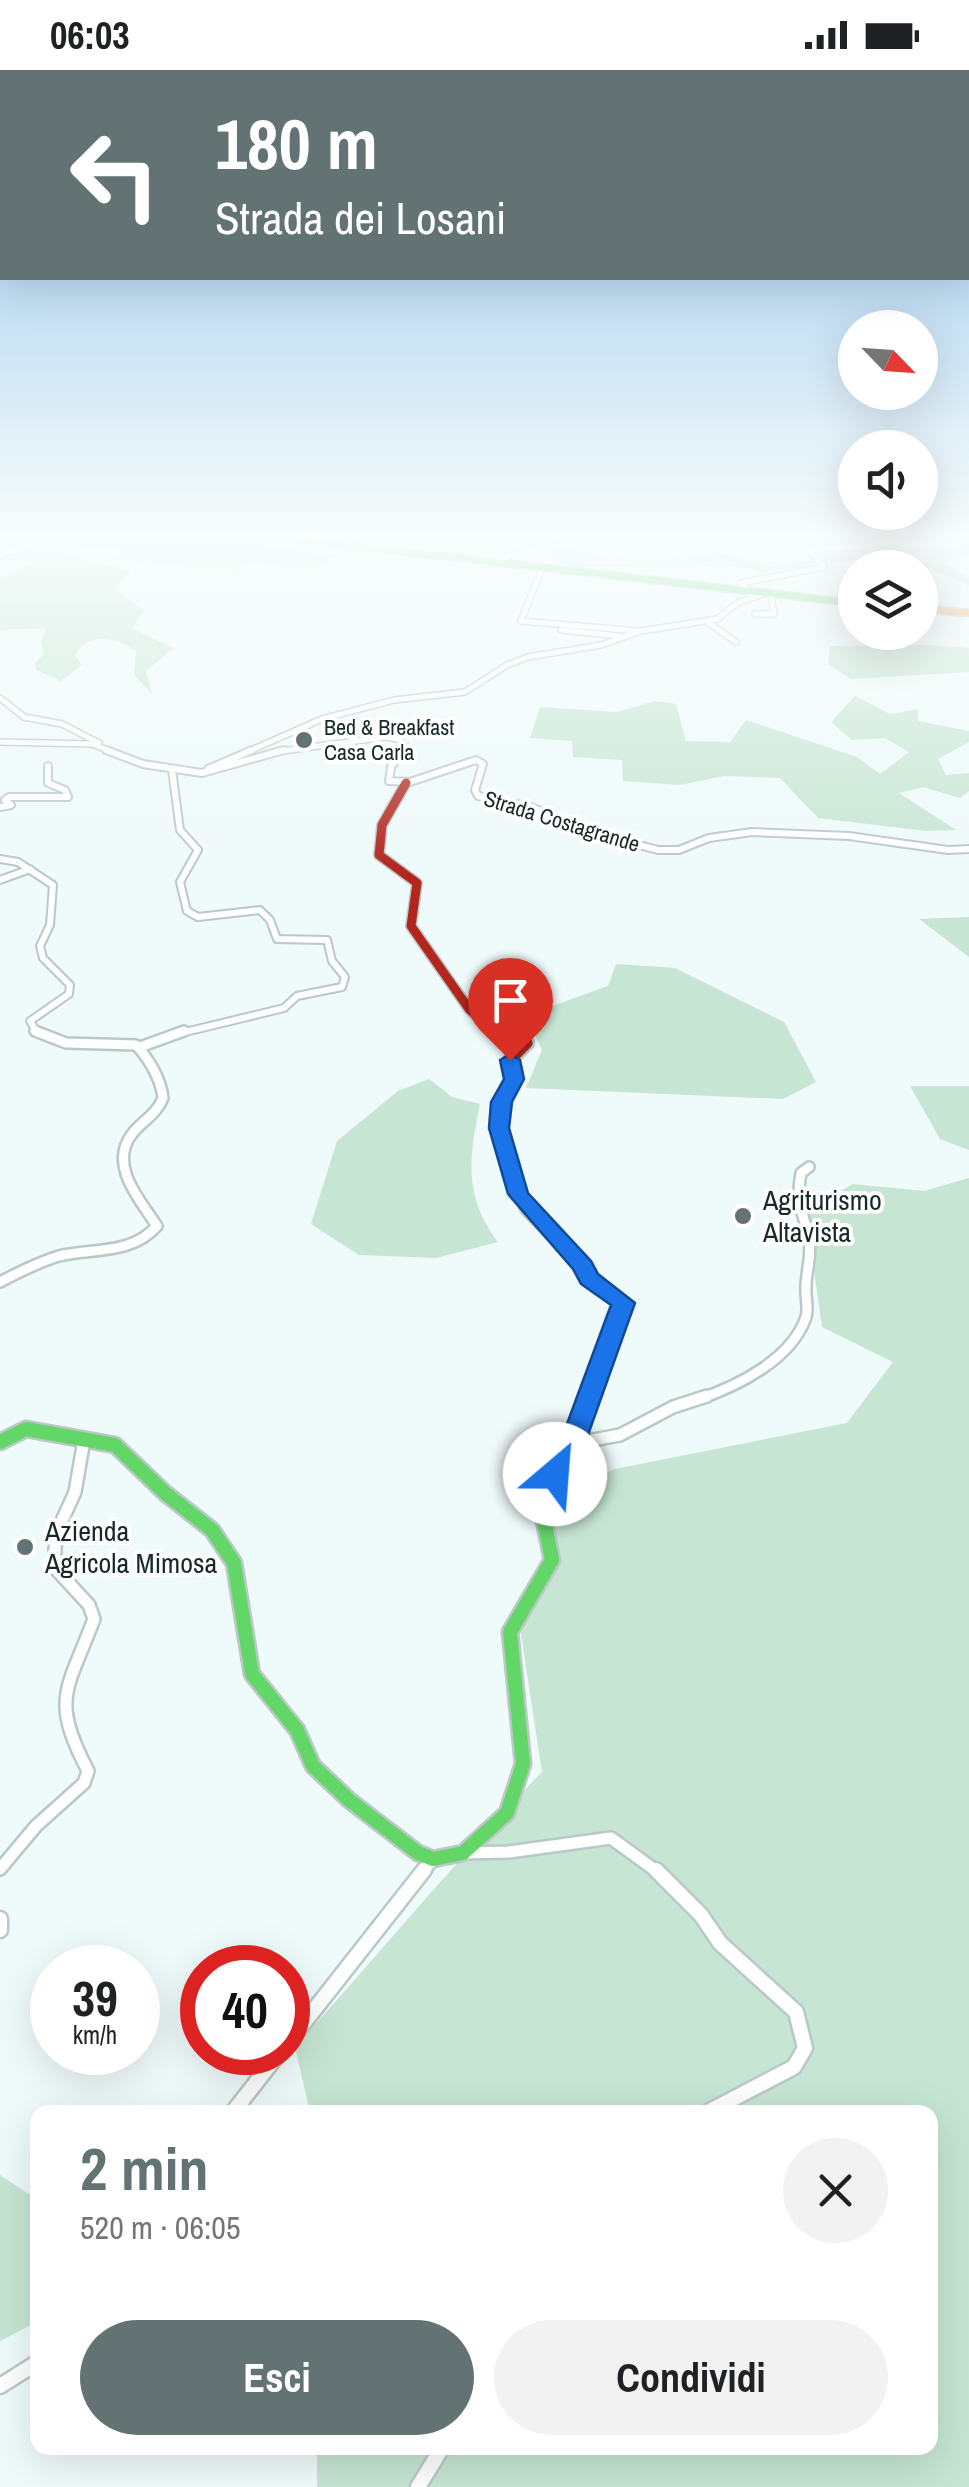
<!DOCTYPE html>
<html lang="it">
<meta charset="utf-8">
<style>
:root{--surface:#fff;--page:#f2f2f2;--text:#202124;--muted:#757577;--accent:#637373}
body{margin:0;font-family:"Archivo Narrow",sans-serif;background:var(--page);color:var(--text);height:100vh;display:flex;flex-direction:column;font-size:38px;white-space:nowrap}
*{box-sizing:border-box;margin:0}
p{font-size:32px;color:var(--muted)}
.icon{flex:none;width:55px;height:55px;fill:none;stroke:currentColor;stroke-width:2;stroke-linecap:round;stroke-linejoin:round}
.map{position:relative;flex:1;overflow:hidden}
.details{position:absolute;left:30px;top:2035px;width:908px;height:350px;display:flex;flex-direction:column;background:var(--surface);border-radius:20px;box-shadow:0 10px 40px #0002}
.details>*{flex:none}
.hud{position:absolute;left:0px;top:0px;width:970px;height:210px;box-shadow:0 10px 40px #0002;background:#637373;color:#fff;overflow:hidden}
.needle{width:65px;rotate:115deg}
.buttons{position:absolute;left:838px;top:240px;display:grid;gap:20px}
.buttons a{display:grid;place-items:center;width:100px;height:100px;border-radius:50%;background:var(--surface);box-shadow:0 10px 40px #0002;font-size:50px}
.speed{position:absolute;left:30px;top:1875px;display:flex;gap:20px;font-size:50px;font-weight:700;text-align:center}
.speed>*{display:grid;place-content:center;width:130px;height:130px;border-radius:50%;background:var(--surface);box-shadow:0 10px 40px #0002;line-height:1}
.speed small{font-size:25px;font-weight:400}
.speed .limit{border:15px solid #d22;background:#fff;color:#111}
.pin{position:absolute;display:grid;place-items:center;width:85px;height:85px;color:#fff;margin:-102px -42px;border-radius:50% 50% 50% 0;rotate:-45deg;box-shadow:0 0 10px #0007}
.pin .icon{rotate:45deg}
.me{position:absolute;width:110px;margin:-55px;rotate:27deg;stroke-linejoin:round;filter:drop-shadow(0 0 8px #0008)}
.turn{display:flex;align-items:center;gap:35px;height:210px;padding:0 50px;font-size:45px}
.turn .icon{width:130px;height:130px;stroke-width:2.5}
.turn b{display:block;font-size:70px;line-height:85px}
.round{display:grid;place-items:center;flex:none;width:105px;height:105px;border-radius:52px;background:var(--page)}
.overview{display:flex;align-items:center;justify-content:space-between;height:170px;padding:0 50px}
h1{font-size:60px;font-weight:700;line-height:75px;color:var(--accent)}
.action{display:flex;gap:20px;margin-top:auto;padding:20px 50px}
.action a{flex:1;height:115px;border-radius:60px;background:var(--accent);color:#fff;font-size:40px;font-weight:700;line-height:115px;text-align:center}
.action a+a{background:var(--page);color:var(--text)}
.status{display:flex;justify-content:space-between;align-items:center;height:70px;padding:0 50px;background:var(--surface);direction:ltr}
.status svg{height:28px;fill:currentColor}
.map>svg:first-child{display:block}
.green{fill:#c6e5d2}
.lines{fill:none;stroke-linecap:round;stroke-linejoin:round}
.stream{stroke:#acd4ed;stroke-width:2.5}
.street-far4-casing{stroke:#bac8c8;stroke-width:8}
.street-far3-casing{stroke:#bac8c8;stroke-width:10}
.street-far2-casing{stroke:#bac8c8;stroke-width:14}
.street-far1-casing{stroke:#bac8c8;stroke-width:16}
.street-casing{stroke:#bac8c8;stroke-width:19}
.fast-far1-casing{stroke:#bac8c8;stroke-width:9}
.fast-casing{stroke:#bac8c8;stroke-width:19}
.slow-far2-casing{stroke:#bac8c8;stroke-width:9}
.slow-far1-casing{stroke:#bac8c8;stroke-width:16}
.slow-casing{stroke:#bac8c8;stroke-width:19}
.jam-far1-casing{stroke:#bac8c8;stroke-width:12}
.jam-casing{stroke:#bac8c8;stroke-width:16}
.street-far4{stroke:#fdfefe;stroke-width:5}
.street-far3{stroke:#fdfefe;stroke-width:6}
.street-far2{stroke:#fdfefe;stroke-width:9}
.street-far1{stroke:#fdfefe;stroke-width:11}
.street{stroke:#fdfefe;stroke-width:14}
.fast-far1{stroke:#63d668;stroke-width:6}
.fast{stroke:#63d668;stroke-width:14}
.slow-far2{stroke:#ff974d;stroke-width:6}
.slow-far1{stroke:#ff974d;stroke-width:11}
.slow{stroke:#ff974d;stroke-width:14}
.jam-far1{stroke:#b3261e;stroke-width:9}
.jam{stroke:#b3261e;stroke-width:11}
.route{fill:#1a73e8;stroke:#114b97;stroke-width:2.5}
.poi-dot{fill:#637373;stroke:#fff;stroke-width:4}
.labels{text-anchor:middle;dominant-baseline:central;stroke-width:8;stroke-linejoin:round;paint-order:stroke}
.far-poi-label{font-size:22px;fill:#172a2a;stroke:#fff;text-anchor:start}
.far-street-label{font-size:22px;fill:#172a2a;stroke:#fff}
.poi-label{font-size:28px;fill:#172a2a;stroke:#fff;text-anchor:start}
</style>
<div class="status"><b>06:03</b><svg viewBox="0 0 49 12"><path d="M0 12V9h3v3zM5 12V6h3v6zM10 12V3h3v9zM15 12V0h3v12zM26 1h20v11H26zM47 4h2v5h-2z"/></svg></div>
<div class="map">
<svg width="969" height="2417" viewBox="0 0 969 2417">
<rect width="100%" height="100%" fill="#effafa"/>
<!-- green -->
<path class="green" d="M208,464L268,469L265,477L336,485L318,499L248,491L239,500L113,489L123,480L10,471L1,465Z
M509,464H578L590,484C619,491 645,491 675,489C685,488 695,484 705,484C746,484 780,502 819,481L954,478L969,471V485L945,494L969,507V516L916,493L872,488L766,502L736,497H572L546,488L555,477L511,473Z
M0,480L63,482L128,501L130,504L118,514L116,521L144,540L132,558L173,578L146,601L152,624L134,605L136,581C117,568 90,560 75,585L82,595L61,611L36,600L35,593L43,585L41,571L47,558L0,560V508L32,492H0Z
M931,575L969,578V602L851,609L828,594L830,576Z
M855,626L890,644L918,639V651L969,661V672L938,689L946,705L969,703V721L960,728L923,717L899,723L956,760L926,761L818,748L780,708L724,706L680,715L623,711L622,690L573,687L572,671L530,668L540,637L617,642L655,631L676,634L686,671L730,672L746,650L857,687L880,704L909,682L885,668L852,670L831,652Z
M969,847V887L919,849Z
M616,894L675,898L784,952L816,1012L783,1029L526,1018L542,980L532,958L508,952L608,916Z
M429,1009L452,1027L480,1034C469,1087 463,1126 498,1172L436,1188L359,1185L311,1154L337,1071L398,1021Z
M910,1016H969V1080L940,1069Z
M969,1108V2417H317V2378H930V2042H310L295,1977C378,1885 456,1790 542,1702L519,1551L549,1488L550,1453L559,1423L615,1399L847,1353L893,1292L822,1257L810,1172L799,1144L853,1114L924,1121Z
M0,2105L38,2130L37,2252L0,2271Z"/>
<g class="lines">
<!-- stream -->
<path class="stream" d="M538,464L564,474L561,489L575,496L699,492L722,486L751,497L773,498L868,484L922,492L969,512"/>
<!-- street-far4 casing -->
<g class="street-far4-casing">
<path id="street-far4" d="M0,470L28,475L0,485
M492,493C538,471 588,478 636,464
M540,503L521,551L639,561
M750,523L741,513L824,497L809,479L875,476L922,464
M755,544H774L771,525
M706,551L736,572
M561,560L620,566
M0,628L24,647L62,654L99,673
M0,672L92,674L113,682
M247,682L322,649L394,630L465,622L507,595L528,587L601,575L641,561L717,549L739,532L763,524
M275,682L386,667L398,669L406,676L402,682"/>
</g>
<!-- street-far3 casing -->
<g class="street-far3-casing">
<path id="street-far3" d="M106,680L143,694L202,703L284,680
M403,680L391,697L389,711L410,712L476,690L483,694L475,720L478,726L531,737L587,761L658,780H679L709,768L752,762L849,766L948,780L969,779
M208,699L252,680
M172,700L180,760L198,780L180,812L187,841L198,847L260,840L270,850L277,869L327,870L332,891L345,907L342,917L297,926L284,938L177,964
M0,737L11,735L5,730L9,727H68L65,720L48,713V696
M0,789L18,792L53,815L50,855L40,876L43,888L70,915L69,924L30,951L38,964
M0,810L30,799"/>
</g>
<!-- street-far2 casing -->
<g class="street-far2-casing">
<path id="street-far2" d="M140,977L184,961
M0,1212C19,1202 39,1192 59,1186C94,1178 131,1185 157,1156C140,1130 108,1095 132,1064C142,1051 157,1044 163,1028C161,1009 149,989 136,975L66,973L35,961
M699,1329C738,1316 792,1289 806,1247C809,1238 805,1227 806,1217C806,1202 812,1184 809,1170C804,1142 795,1135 801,1103L809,1097"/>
</g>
<!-- street-far1 casing -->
<g class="street-far1-casing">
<path id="street-far1" d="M577,1373L620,1365L673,1337L707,1326
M463,1783L509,1782L611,1768L659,1803
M0,1799L36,1756L84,1713L88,1701C50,1628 67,1621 94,1549L89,1535L54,1497L56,1464L75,1422L84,1370
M422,1803L433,1789"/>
</g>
<!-- street casing -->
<g class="street-casing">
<path id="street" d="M656,1800L701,1845L720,1873L796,1942L805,1978L794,1997L708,2042
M0,1849V1860
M288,1973L424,1800
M233,2042L280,1982
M0,2316L38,2292
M418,2417L442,2378"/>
</g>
<!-- fast-far1 casing -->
<g class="fast-far1-casing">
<path id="fast-far1" d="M248,464L855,533"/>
</g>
<!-- fast casing -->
<g class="fast-casing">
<path id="fast" d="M0,1372L26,1359L115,1375L165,1423L212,1460L234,1493L252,1604L297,1660L313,1696L349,1730L418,1783L433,1789L463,1783L507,1743L523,1694L510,1562L552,1490L542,1441L544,1423"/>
</g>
<!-- slow-far2 casing -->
<g class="slow-far2-casing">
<path id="slow-far2" d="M920,539L969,543"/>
</g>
<!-- slow-far1 casing -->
<g class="slow-far1-casing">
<path id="slow-far1" d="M511,995L514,1009L501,1032L499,1057L510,1104L527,1139L583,1196L589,1209L624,1233L591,1329"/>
</g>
<!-- slow casing -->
<g class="slow-casing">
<path id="slow" d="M544,1423L573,1380L592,1326"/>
</g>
<!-- jam-far1 casing -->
<g class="jam-far1-casing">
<path id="jam-far1" d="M406,713L382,755L379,785L417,813L411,856L469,939L490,958L513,964"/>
</g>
<!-- jam casing -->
<g class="jam-casing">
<path id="jam" d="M503,961L524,966L527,973L510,990L511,995"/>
</g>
<!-- street-far4 -->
<use href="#street-far4" class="street-far4"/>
<!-- street-far3 -->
<use href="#street-far3" class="street-far3"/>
<!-- street-far2 -->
<use href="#street-far2" class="street-far2"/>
<!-- street-far1 -->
<use href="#street-far1" class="street-far1"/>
<!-- street -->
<use href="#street" class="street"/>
<!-- fast-far1 -->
<use href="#fast-far1" class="fast-far1"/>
<!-- fast -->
<use href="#fast" class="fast"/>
<!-- slow-far2 -->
<use href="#slow-far2" class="slow-far2"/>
<!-- slow-far1 -->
<use href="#slow-far1" class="slow-far1"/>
<!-- slow -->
<use href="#slow" class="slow"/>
<!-- jam-far1 -->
<use href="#jam-far1" class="jam-far1"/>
<!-- jam -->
<use href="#jam" class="jam"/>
</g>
<!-- sky -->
<linearGradient id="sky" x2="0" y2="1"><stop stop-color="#90c1ea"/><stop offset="0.58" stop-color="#f8fdfd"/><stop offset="1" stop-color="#f8fdfd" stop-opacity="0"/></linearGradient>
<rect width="969" height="802" fill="url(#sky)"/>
<!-- route -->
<path class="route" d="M510,984L520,990L524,1009L512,1032L509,1058L528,1123L591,1191L598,1204L635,1233L589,1362C590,1383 568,1417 546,1411L542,1404L565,1372L564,1362L611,1235L581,1214L573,1199L508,1124L489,1058L491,1032L504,1009L500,990Z"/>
<!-- markers -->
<g class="poi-dot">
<circle cx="304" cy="670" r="10"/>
<circle cx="743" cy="1146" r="10"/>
<circle cx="25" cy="1477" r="10"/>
</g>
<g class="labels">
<!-- far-poi labels -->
<g class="far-poi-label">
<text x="324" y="657">Bed &amp; Breakfast<tspan x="324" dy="25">Casa Carla</tspan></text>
</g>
<!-- far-street labels -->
<g class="far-street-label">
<text transform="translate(562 751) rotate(17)">Strada Costagrande</text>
</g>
<!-- poi labels -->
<g class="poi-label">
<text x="763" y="1130">Agriturismo<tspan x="763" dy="32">Altavista</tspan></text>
<text x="45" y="1461">Azienda<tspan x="45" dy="32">Agricola Mimosa</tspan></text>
</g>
</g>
</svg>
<div class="buttons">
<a><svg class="needle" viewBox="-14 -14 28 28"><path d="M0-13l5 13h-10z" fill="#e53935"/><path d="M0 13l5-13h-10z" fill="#757577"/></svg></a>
<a><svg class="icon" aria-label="sound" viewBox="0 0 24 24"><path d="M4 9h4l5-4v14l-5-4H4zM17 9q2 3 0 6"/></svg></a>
<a><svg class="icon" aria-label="layers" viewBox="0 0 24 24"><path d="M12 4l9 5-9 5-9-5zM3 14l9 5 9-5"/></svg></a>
</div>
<div class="speed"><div>39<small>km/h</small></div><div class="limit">40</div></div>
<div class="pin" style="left:510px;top:990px;background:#d93025"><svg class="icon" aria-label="arrive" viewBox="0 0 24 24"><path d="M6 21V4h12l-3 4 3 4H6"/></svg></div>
<svg class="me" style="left:555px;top:1404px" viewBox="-20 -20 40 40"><circle r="19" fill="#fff"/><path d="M0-13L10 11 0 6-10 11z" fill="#1a73e8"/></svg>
<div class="hud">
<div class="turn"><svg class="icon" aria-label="left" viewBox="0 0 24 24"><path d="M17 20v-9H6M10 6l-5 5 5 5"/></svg><div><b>180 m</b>Strada dei Losani</div></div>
</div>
<section class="details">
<div class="overview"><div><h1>2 min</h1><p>520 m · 06:05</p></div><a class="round"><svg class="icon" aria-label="close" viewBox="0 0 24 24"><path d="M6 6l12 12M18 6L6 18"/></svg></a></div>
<div class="action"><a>Esci</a><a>Condividi</a></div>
</section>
</div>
